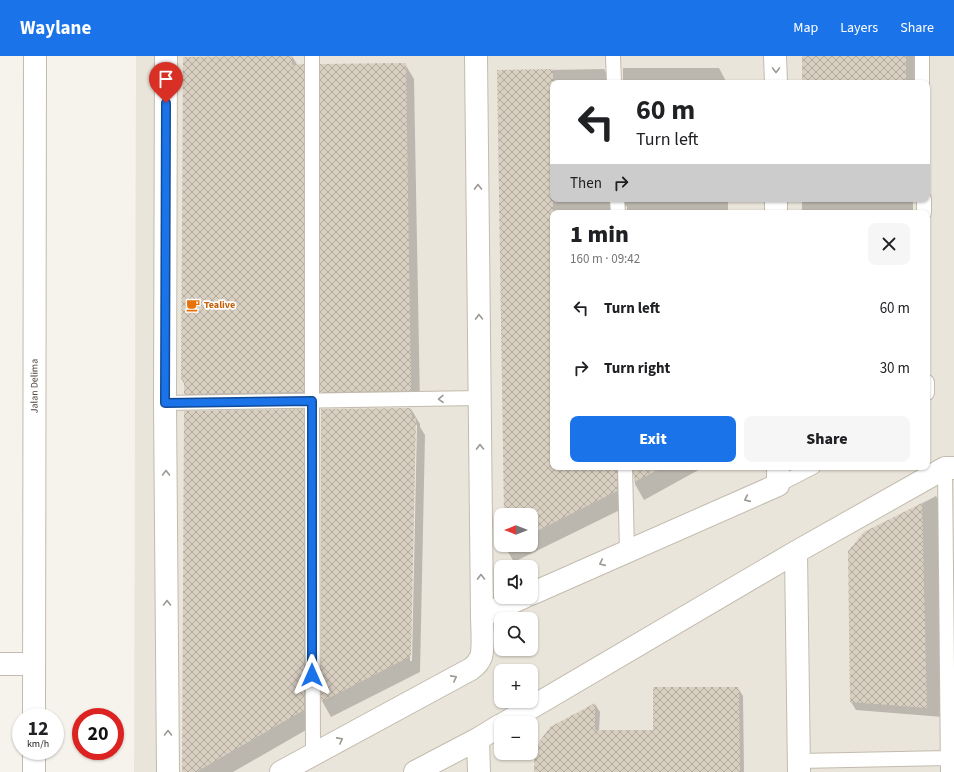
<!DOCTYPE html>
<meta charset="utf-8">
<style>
:root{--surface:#fff;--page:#f6f6f6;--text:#202124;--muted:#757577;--accent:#1a73e8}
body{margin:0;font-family:"Source Sans 3",sans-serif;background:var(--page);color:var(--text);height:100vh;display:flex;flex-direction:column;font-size:15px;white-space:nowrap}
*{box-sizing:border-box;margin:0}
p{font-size:13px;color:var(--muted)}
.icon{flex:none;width:22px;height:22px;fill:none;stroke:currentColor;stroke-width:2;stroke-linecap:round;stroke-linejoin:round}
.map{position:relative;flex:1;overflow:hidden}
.sheet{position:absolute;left:550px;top:154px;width:380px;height:260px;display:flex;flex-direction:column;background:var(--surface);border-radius:8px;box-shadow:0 1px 3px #0004}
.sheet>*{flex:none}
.banner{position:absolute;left:550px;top:24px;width:380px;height:122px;border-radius:8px;box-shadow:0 1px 3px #0004;background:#fff;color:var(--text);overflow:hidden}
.needle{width:26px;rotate:270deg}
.controls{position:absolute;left:494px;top:452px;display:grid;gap:8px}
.controls a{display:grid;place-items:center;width:44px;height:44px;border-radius:8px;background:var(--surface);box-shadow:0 1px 3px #0004;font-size:20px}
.speed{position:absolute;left:12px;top:652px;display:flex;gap:8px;font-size:20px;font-weight:700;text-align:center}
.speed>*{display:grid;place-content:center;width:52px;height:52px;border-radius:50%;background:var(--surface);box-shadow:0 1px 3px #0004;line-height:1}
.speed small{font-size:10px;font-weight:400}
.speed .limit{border:6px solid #d22;background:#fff;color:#111}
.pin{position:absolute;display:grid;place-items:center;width:34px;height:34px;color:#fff;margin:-41px -17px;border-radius:50% 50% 50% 0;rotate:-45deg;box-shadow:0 0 4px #0007}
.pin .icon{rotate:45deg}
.me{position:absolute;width:44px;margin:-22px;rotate:0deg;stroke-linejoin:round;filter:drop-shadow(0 0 3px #0008)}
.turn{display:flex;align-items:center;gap:14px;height:84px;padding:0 20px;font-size:18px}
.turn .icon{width:52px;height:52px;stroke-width:2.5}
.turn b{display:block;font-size:28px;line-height:34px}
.then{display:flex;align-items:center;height:38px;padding:0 20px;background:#0003;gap:8px;font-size:15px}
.round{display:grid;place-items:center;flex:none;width:42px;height:42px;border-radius:8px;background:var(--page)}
.head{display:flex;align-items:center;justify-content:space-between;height:68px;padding:0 20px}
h1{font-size:24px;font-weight:800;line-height:30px}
.action{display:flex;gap:8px;margin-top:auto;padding:8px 20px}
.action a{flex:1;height:46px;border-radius:8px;background:var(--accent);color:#fff;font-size:16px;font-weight:800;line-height:46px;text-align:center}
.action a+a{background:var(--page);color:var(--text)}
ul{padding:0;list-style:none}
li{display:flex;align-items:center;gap:12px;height:60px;padding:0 20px}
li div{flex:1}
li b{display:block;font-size:15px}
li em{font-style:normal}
header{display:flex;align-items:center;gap:24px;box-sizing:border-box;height:56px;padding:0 20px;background:var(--accent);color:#fff}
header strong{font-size:19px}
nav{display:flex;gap:22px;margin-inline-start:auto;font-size:14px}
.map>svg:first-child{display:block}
.residential{fill:#eae5da;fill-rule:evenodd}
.shadow{fill:#0003;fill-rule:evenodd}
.building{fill:url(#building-cross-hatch)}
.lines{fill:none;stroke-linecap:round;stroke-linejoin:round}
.service-casing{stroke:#c2bbae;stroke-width:16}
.minor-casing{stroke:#c2bbae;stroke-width:24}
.tertiary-casing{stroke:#c2bbae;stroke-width:24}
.service{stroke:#fff;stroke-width:14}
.minor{stroke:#fff;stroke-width:22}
.tertiary{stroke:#fff;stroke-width:22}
.oneway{stroke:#9c9892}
.route-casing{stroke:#114b97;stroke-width:10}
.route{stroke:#1a73e8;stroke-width:7}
.labels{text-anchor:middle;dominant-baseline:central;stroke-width:3.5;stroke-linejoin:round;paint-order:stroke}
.food-label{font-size:10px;font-weight:bold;fill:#c56008;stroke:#fff;text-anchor:start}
.street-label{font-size:10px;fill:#4b4439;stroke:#fff}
</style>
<header>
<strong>Waylane</strong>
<nav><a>Map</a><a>Layers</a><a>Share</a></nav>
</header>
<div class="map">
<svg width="954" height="716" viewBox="0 0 954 716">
<defs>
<pattern id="building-cross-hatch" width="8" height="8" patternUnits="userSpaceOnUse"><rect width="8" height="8" fill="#d8cfc1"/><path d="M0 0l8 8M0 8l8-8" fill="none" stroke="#b1aa9e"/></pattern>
</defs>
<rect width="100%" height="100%" fill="#f6f3ec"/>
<!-- residential -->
<path class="residential" d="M136,0H954V716H134ZM553,27H927V143H553ZM553,157H927V411H553ZM501,459H531V489H501ZM501,511H531V541H501ZM501,563H531V593H501ZM501,615H531V645H501ZM501,667H531V697H501Z"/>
<!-- shadow -->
<path class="shadow" d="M292,0L298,10H303L312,25V352L194,354L185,338V329L182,324Z
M803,0H915V27H803Z
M405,8L414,23L420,350L331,352L322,336Z
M623,12H719L727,27H623Z
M604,13L612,27H553V143H728V157H627V150L621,152L618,157H553V411H704L644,444L635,428V418L630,419L626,451L514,506L505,491V489H531V459H505L498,15Z
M802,143H913V157H802Z
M411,353L420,368V371L425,379L420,616L331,661L322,645V354ZM415,368L417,369L412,605H410Z
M303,354L312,370L313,670L233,716H183Z
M936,440L941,449L943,661L856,654L851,646L865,477Z
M738,632L743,640L744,716H535L595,648L600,656L599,675H654Z"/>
<!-- building -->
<path class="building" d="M238,0H292V9L304,8V336L184,338V324H181L183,1Z
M802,0H906V27H802Z
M406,7L411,335L320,336V8Z
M553,13V411H617V435L531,478V459H504L497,14Z
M411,352L412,363L416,362L411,600L321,646V353Z
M304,353V654L196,716H182L184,355Z
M634,411H664L634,426Z
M922,447L927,652L850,646L848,495L864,476Z
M653,631H739L740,716H534V693L550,671L595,647V674H653Z"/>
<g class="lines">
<!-- service casing -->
<g class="service-casing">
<path id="service" d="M312,0V345L313,698
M613,0L614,27
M922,0V27
M617,143L618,157
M924,143V157
M927,326V337
M165,347L480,342
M625,411L627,496
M945,412L948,716
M778,429L813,411
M799,705L948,702"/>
</g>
<!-- minor casing -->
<g class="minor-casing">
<path id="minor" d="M166,0L165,347L168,716
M775,0L776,27
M776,143V157
M796,496L799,716
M531,538L778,429V411
M482,560L524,541
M0,608H34
M505,667L796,496L945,412H954
M478,683L479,716
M281,716L471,613C475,610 479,606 481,601C484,592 482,570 482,560L476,0
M415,716L478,683L501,669"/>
</g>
<!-- tertiary casing -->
<g class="tertiary-casing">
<g id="tertiary">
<path id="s1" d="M34,661L35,0"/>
<path d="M34,716V695"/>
</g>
</g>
<!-- service -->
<use href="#service" class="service"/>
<!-- minor -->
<use href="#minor" class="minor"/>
<!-- tertiary -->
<use href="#tertiary" class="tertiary"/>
</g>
<!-- one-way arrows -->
<defs><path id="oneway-chevron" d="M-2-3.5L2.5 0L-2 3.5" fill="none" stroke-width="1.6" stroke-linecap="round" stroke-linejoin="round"/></defs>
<g class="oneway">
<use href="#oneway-chevron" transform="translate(776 14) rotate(90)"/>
<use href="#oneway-chevron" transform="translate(478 131) rotate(-91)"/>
<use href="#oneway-chevron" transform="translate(479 261) rotate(-91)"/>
<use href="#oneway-chevron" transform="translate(441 343) rotate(179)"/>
<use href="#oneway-chevron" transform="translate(480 391) rotate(-91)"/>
<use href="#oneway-chevron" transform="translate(166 417) rotate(-90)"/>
<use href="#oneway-chevron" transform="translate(747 443) rotate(156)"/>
<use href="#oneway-chevron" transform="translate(602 507) rotate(156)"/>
<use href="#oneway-chevron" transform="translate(481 521) rotate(-91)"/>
<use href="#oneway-chevron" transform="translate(167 547) rotate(-90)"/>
<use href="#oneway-chevron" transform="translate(454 622) rotate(-28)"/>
<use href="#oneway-chevron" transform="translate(168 677) rotate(-90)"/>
<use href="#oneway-chevron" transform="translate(340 684) rotate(-28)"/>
</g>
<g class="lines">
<!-- route casing -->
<g class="route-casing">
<path id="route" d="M166,47L165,347L312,345V619"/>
</g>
<!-- route -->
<use href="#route" class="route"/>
</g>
<!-- icons -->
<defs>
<g id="cafe-bare" transform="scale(1.08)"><path d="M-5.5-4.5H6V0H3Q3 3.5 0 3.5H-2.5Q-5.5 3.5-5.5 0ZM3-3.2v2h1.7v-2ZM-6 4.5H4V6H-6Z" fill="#e8710a" stroke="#fff" stroke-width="2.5" paint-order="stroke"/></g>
</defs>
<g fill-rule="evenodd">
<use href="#cafe-bare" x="193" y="249"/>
</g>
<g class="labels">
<!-- food labels -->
<g class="food-label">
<text x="204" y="249">Tealive</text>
</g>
<!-- street labels -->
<g class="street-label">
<text stroke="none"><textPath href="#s1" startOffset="331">Jalan Delima</textPath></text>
</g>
</g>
</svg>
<div class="controls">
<a><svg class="needle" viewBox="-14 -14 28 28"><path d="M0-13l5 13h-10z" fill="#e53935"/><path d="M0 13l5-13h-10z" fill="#757577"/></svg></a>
<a><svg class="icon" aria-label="sound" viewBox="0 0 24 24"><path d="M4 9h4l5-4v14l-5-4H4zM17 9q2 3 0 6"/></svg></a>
<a><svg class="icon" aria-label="search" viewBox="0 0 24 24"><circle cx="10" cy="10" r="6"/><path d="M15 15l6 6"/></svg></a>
<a>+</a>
<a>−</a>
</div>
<div class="speed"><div>12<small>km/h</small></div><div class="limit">20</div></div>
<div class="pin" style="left:166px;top:47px;background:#d93025"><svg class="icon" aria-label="arrive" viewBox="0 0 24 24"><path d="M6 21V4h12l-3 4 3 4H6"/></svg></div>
<svg class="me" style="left:312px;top:619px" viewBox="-20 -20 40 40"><path d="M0-17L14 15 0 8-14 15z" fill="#1a73e8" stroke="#fff" stroke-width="4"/></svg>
<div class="banner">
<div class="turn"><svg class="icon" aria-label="left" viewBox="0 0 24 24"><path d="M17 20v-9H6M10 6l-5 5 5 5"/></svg><div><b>60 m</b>Turn left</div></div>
<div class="then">Then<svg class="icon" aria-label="right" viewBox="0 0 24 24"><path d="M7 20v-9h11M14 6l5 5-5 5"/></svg></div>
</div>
<section class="sheet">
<div class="head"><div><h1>1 min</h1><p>160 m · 09:42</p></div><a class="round"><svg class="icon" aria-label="close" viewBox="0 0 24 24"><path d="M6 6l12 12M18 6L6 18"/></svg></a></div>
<ul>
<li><svg class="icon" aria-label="left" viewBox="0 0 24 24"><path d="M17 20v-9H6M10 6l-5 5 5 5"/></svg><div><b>Turn left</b></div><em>60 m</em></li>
<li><svg class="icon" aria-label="right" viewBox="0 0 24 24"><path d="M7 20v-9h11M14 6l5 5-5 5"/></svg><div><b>Turn right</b></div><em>30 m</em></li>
</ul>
<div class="action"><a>Exit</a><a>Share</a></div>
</section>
</div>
